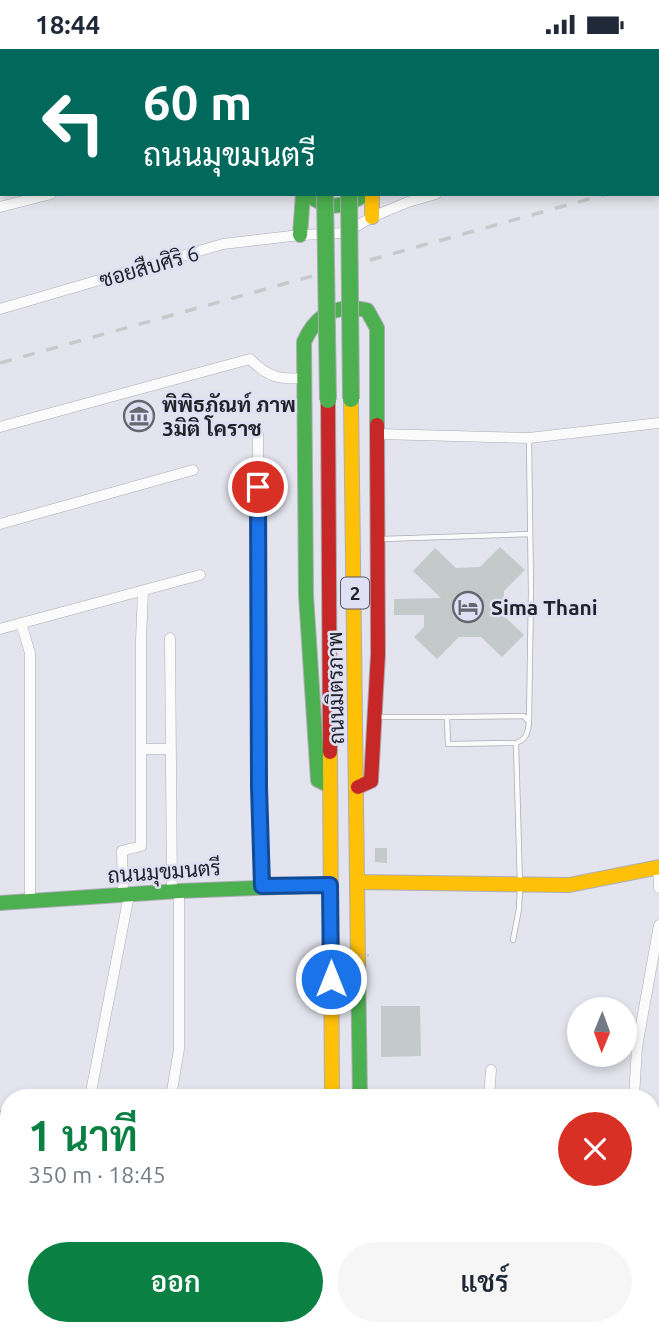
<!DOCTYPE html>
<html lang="th">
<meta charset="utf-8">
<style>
:root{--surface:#fff;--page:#f6f6f7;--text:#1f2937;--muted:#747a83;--accent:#0b8043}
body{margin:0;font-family:Ubuntu,Sarabun,sans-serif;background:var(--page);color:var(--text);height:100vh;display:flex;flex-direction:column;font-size:26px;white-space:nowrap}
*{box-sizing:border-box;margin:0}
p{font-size:23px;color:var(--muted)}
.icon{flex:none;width:38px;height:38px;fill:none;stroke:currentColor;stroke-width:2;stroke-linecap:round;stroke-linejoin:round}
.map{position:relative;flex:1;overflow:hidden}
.panel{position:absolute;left:0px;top:1040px;width:660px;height:247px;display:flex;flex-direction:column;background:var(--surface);border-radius:28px 28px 0 0;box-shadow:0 4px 10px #0003}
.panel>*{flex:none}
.hud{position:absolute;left:0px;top:0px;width:660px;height:147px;box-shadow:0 4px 10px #0003;background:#00695c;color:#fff;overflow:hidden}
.needle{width:46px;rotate:181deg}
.buttons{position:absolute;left:567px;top:948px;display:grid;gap:14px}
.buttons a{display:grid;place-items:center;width:70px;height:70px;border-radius:50%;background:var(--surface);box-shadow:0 4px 10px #0003;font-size:35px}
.pin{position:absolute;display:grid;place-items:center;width:60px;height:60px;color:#fff;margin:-30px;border:4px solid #fff;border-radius:50%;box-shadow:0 2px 7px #0007}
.me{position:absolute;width:77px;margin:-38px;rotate:0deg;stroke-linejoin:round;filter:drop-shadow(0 0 5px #0008)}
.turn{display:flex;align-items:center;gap:24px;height:147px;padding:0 28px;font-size:32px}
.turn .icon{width:91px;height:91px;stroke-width:2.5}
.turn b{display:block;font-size:49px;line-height:60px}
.round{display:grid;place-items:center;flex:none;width:74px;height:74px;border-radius:37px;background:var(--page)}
.overview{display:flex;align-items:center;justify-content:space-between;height:119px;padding:0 28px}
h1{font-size:42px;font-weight:600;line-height:52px;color:var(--accent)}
.primary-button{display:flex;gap:14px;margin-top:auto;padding:14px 28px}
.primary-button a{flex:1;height:80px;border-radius:42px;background:var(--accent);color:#fff;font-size:28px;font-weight:600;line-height:80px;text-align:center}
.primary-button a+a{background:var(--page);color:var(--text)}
.status{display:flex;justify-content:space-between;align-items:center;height:49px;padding:0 35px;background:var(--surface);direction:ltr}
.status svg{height:19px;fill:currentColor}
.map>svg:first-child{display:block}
.building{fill:#c3cac9}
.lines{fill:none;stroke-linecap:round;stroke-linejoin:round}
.lane-casing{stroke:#acacb4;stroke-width:6}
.street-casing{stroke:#acacb4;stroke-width:11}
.fast-casing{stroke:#acacb4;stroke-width:16}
.slow-casing{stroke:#acacb4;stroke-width:16}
.jam-casing{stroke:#acacb4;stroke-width:16}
.lane{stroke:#fbfbfc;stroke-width:4.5}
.street{stroke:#fbfbfc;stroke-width:10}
.fast{stroke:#4caf50;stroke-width:14}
.slow{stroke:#ffc107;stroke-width:14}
.jam{stroke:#c62828;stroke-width:14}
.rail{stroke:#c9c9cb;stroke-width:3.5;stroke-dasharray:12 12;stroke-linecap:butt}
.fast-bridge-casing{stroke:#acacb4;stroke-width:18;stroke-linecap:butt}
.path-bridge{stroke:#c6c6ca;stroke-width:2;stroke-dasharray:2 5;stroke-linecap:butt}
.fast-bridge{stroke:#4caf50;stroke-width:16}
.route-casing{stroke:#114b97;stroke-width:18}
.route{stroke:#1a73e8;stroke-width:12}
.labels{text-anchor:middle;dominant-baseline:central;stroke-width:5;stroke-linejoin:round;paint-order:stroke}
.shield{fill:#dfe0f3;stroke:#5b5b66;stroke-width:2}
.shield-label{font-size:19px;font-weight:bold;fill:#222229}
.street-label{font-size:21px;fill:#222229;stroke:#dfe0f3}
.poi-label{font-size:21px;font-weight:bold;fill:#222229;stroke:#dfe0f3;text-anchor:start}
</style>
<div class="status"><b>18:44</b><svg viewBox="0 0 49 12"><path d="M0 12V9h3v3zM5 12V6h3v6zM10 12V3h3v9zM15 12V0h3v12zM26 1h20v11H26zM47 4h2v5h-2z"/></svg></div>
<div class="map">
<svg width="659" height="1286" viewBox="0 0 659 1286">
<rect width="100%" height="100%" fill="#e4e4ee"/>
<!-- building -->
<path class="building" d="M500,498L525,521L504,542L503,566L524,586L502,608L481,588H459L437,610L414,588L424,578V566H394V550L441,549L413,522L435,499L456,519L480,518Z
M375,799H387V814L375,813Z
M381,957H420L421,1007L381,1008Z"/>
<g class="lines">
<!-- lane casing -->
<g class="lane-casing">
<path id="lane" d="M0,1L2,2
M0,46H2
M529,390L531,543L529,673
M382,490L530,485
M379,668H447L448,695L516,694L520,837L519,860L513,891
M447,668L524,667L529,673C528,683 527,690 516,694
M158,1286L160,1278"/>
</g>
<!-- street casing -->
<g class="street-casing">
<path id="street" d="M608,0V2
M653,0L654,2
M524,2L532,0
M658,42L659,52
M658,83H659
M0,158L51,145
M0,260L223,195L300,186L345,184L372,168L408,153L436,145
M0,378L250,310C268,328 279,331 304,329
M258,385L259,738L262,837
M378,385L529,389L659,374
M0,475L193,421
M21,574L30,604V852
M0,580L200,526
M170,589L172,842
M141,700H171
M658,819L659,839
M123,846L122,802L141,797V591L143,542
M90,1048L129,846
M171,1048L179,1000V842
M489,1048L491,1021
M634,1048L637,998L659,876
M651,1181H659
M0,1257L9,1258
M511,1278H512
M624,1278L625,1286
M83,1286L86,1278"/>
</g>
<!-- fast casing -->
<g class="fast-casing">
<path id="fast" d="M371,0V2
M308,145C326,162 346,159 365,145
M300,186L303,145
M330,737L318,731L306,546L304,293C316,265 337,255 367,261L377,279V376
M0,854L179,842L330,836
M358,913L360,1048
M0,1069H9
M354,1286L355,1278"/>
</g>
<!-- slow casing -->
<g class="slow-casing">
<path id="slow" d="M300,0V2
M323,0V2
M347,0V2
M372,145V168
M351,350L358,913
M330,703L332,1048
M359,833L569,836L659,818
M326,1286L327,1278"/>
</g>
<!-- jam casing -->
<g class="jam-casing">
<path id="jam" d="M328,351L330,703
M358,738L371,732L378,605L377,376"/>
</g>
<!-- lane -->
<use href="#lane" class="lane"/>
<!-- street -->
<use href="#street" class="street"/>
<!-- fast -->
<use href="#fast" class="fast"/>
<!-- slow -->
<use href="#slow" class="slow"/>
<!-- jam -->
<use href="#jam" class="jam"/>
<!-- rail -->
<path class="rail" d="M658,131H659
M0,314L607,145"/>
<!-- fast-bridge casing -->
<g class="fast-bridge-casing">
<path id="fast-bridge" d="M325,145L328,351
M349,145L351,350"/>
</g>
<!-- path-bridge -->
<path class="path-bridge" d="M318,908L372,906"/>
<!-- fast-bridge -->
<use href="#fast-bridge" class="fast-bridge"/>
</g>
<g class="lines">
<!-- route casing -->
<g class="route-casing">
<path id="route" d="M258,438L259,738L262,837L330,836L331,930"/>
</g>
<!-- route -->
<use href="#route" class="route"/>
</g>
<!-- icons -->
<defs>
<g id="museum-ring" transform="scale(1.575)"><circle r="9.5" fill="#dfe0f3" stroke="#66666e" stroke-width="1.5"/><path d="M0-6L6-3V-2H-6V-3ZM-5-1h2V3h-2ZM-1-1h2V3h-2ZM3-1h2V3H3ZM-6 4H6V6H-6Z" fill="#66666e"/></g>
<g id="hotel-ring" transform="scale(1.575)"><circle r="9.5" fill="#dfe0f3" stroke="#66666e" stroke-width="1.5"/><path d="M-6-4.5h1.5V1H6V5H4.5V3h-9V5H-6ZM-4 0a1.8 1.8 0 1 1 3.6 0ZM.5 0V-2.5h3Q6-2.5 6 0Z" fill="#66666e"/></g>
</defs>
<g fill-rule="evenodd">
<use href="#museum-ring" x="139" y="367"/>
<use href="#hotel-ring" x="468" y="558"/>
</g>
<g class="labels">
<!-- shield labels -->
<rect class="shield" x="341" y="528.5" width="28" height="31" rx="5"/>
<g class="shield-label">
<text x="355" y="544">2</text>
</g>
<!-- street labels -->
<g class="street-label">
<text transform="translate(149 217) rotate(-16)">ซอยสืบศิริ 6</text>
<text transform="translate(335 639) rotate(-91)">ถนนมิตรภาพ</text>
<text transform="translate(164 822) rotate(-4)">ถนนมุขมนตรี</text>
</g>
<!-- poi labels -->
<g class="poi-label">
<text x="162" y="355">พิพิธภัณท์ ภาพ<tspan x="162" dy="24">3มิติ โคราช</tspan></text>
<text x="491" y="558">Sima Thani</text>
</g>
</g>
</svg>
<div class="buttons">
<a><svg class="needle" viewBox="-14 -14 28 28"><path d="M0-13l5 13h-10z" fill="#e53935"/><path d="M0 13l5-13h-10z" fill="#747a83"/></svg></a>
</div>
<div class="pin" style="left:258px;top:438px;background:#d93025"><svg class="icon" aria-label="arrive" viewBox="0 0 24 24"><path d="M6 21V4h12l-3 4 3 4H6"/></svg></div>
<svg class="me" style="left:331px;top:930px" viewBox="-20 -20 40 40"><circle r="17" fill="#1a73e8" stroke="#fff" stroke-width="3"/><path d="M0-11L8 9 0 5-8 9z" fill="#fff"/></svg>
<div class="hud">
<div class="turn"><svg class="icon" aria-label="left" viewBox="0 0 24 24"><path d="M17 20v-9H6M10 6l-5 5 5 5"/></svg><div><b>60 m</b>ถนนมุขมนตรี</div></div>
</div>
<section class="panel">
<div class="overview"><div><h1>1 นาที</h1><p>350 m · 18:45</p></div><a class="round" style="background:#d93025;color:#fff"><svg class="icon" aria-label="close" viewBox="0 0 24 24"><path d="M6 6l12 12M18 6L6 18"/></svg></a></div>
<div class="primary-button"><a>ออก</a><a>แชร์</a></div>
</section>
</div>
